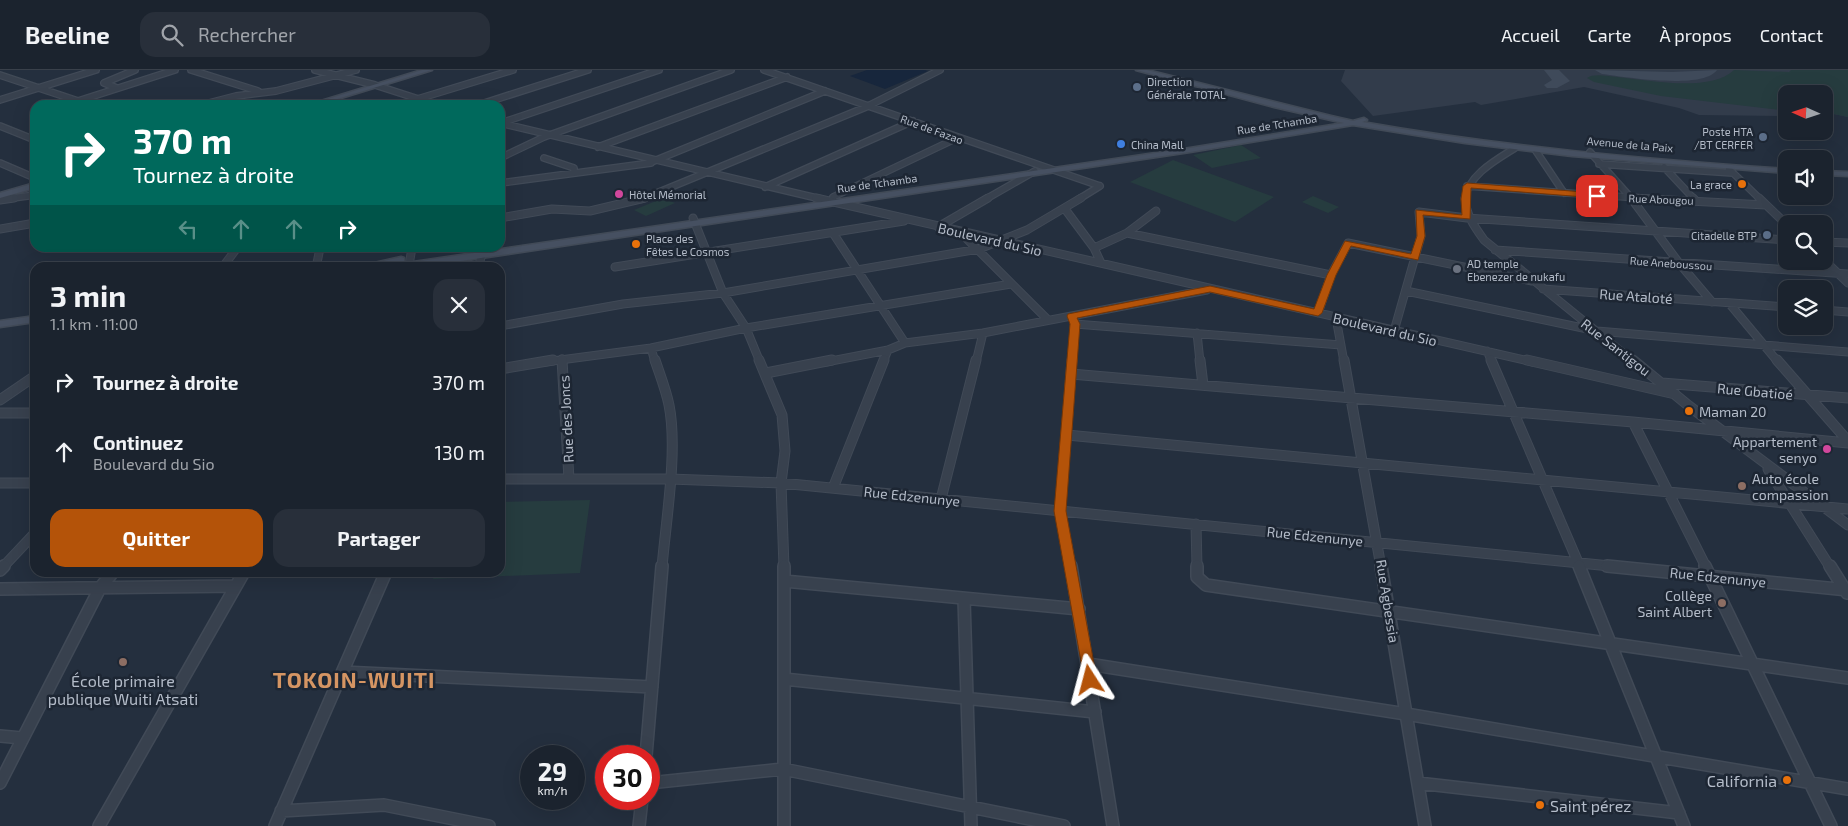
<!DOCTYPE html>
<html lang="fr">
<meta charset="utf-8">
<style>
:root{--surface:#1b232e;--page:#282f3a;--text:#f1f3f6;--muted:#a0a4aa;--line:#39404a;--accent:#b45309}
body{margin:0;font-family:"Exo 2",sans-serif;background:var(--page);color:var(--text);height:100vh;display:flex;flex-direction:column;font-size:19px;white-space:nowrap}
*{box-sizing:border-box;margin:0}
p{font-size:16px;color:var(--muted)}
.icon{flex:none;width:28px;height:28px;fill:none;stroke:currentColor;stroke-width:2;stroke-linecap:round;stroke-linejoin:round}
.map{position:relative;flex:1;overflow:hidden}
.side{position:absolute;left:30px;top:192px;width:475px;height:315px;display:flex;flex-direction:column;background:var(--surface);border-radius:15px;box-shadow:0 5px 20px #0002,0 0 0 1px var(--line)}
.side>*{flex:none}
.guide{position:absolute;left:30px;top:30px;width:475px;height:152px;border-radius:15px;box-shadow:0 5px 20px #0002,0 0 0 1px var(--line);background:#00695c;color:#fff;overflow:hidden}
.needle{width:32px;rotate:273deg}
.buttons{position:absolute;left:1778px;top:15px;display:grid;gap:10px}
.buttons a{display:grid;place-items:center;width:55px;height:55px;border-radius:10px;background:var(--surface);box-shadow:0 5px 20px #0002,0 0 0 1px var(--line);font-size:25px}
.speed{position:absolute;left:520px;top:675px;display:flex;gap:10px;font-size:25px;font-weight:700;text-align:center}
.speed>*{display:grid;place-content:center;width:65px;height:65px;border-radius:50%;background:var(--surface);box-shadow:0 5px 20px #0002,0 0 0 1px var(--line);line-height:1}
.speed small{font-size:12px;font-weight:400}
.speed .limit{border:8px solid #d22;background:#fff;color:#111}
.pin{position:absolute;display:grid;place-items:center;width:42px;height:42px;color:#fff;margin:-21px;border-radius:10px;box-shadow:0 2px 8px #0006}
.me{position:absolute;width:55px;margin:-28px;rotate:351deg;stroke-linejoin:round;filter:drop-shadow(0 0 4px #0008)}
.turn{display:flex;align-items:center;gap:18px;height:105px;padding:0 20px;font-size:22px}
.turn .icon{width:65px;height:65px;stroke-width:2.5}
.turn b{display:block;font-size:35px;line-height:42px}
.lanes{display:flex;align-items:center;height:48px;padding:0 20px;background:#0003;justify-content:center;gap:25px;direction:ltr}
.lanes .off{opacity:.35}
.round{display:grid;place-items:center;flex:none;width:52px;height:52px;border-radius:15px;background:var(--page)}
.headline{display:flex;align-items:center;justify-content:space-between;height:85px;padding:0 20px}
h1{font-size:30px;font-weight:700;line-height:38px}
.primary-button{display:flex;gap:10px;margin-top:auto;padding:10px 20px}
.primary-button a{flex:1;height:58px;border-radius:15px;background:var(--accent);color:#fff;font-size:20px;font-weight:700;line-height:58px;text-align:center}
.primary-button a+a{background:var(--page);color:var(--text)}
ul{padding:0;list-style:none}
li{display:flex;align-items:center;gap:15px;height:70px;padding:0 20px}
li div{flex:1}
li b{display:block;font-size:19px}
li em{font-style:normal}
header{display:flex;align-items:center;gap:30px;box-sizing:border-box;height:70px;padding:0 25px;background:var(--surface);border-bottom:1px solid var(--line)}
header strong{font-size:24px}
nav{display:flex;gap:28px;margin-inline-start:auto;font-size:18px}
.search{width:350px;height:45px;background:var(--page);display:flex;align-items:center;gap:12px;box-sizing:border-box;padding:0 18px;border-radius:15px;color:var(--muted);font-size:19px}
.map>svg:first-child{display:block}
.airport{fill:#323c4b}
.green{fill:#263c3f}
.water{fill:#17263c}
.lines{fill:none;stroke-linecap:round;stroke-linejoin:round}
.taxiway{fill:#3f4a5a;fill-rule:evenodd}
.street-far3-casing{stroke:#414a57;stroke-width:8}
.street-far2-casing{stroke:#414a57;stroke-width:9}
.street-far1-casing{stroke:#414a57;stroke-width:11}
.street-casing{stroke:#414a57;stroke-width:14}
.secondary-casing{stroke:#414a57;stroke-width:3}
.street-far3{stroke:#38414e;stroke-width:5.5}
.street-far2{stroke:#38414e;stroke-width:7}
.street-far1{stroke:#38414e;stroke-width:9}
.street{stroke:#38414e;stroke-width:11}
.secondary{fill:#465061;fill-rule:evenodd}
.route{fill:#b45309;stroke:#753606}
.service-dot{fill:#5c6f8a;stroke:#1d2633;stroke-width:2}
.shop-dot{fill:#3f7fe0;stroke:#1d2633;stroke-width:2}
.food-dot{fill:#e8710a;stroke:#1d2633;stroke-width:2}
.hotel-dot{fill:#d1479c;stroke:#1d2633;stroke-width:2}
.worship-dot{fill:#6b7280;stroke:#1d2633;stroke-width:2}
.education-dot{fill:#8d6e63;stroke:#1d2633;stroke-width:2}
.labels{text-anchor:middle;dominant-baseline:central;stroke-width:5;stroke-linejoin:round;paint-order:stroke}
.far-poi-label{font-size:11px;fill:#b4bcc9;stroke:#1d2633;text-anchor:start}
.far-street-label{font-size:11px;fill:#b4bcc9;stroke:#1d2633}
.street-label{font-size:14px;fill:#b4bcc9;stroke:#1d2633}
.poi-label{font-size:14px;fill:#b4bcc9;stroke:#1d2633;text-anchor:start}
.near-poi-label{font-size:16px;fill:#b4bcc9;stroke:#1d2633}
.near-district-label{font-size:22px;font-weight:bold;letter-spacing:1px;fill:#d59563;stroke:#1d2633}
</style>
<header>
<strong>Beeline</strong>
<div class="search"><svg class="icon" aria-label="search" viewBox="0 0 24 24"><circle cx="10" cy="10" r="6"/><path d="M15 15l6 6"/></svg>Rechercher</div>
<nav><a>Accueil</a><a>Carte</a><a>À propos</a><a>Contact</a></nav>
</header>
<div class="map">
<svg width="1848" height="756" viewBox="0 0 1848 756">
<rect width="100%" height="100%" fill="#242f3e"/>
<!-- airport -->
<path class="airport" d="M1345,0H1848V47L1824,42V24H1786V46L1699,45L1679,38L1584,17L1481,35L1475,32L1373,46L1341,11Z"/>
<!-- green -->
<path class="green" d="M1734,0L1789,2L1791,0H1848V47L1824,42V24H1786V40H1780L1661,26L1594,12L1587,8C1593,3 1608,6 1617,7C1648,10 1710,23 1734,0Z
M1241,75L1261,88L1212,98L1193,85Z
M1173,90L1274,127L1235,152L1130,112Z
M1313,126L1339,137L1328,143L1302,132Z
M663,128L675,133L646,146L634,140Z
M590,430L580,503L433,509L436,503L500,502V432Z"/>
<!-- water -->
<path class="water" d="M867,0H925L928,1L885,19L850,6Z"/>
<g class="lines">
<!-- taxiway -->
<path class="taxiway" d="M1544,0H1559L1570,11L1557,18H1547L1544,15L1552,10Z
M1595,0L1672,2L1717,0C1703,20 1625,7 1602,4Z"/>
<!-- street-far3 casing -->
<g class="street-far3-casing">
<path id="street-far3" d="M191,0L258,21
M315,0L375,15L437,35
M764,0L1100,116
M0,5L90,35
M117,18L104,13L135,0
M0,30L96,0
M78,31L175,0
M201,35L236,26L276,21L356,0
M398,35L513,0
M478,35L588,0
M500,53L821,129
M501,53L659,0
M0,56L35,70
M598,77L787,7
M1536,81L1564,123
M1590,82L1632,129
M500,88L544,67L731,0
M544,88L574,98V102
M654,91L825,21
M0,93L35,108
M1599,94L1733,103
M1664,97L1694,129
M1729,99L1760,129
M500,113L651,93
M1467,116L1655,129
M765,117L913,51
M833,127L957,68
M5,129L35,125
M642,129L866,37L940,0
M986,129L1035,101
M1079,129L1100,116
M1465,129C1468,105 1496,90 1515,78"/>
</g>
<!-- street-far2 casing -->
<g class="street-far2-casing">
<path id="street-far2" d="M816,128L1533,292
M1465,128C1466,145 1474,156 1484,170L1634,292
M1631,128L1679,193L1712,232
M1631,128L1766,135
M1693,128L1695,130
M1759,128L1786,154
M0,130L14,128
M1065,139L1094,178L1101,193
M500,148L552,139L590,141L645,128
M693,148L723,223L746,258L760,292
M938,157L988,128
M0,159L35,153
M833,163L905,273
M1127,163L1331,205
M962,164L1048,250
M1824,172L1848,173
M1094,178L1127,163L1156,141
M1495,180L1848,204
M1824,190L1848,213
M409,195L412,178
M615,197L904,151
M222,198L237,178
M316,198L320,178
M478,198L482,184
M1543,219L1786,237
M1406,221L1597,261L1848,282
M1729,233L1778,292
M1824,240L1848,242
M1318,243L1331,205L1348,173L1532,211
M1336,248L1344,292
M1075,254L1341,275
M500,256L623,234L723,223L979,179L1027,160L1081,128
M1394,261L1421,166L1419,142L1467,148L1786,170
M1197,263L1200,292
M651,278L655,292
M1487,281L1492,292
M562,289V292
M545,292L651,278L746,258L1011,214
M826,292L888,280L905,273L983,263L1207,220
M883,292L888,280
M976,292L983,263
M1072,292L1075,254L1072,246"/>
</g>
<!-- street-far1 casing -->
<g class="street-far1-casing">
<path id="street-far1" d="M562,290L569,409
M655,290C660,305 666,320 669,335C678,380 666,450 662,497
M759,290L782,345L785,381L781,413L784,497
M1200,290L1203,315
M1344,290L1381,497
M1491,290L1580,497
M1527,290L1675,324
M1633,290L1689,336L1848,455
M1777,290L1848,371
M500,299L553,290
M766,303L832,290
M1071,304L1633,352L1848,373
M1662,313L1848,328
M0,330L35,306
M0,343H35
M1633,352L1706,497
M1067,365L1848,439
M1768,399L1830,497
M500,409H670L781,413L1620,497
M0,413H35
M833,418L884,290
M941,429L976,290
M1196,454L1197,497
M3,497L35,463
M1071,497L1060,441L1072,290"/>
</g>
<!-- street casing -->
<g class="street-casing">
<path id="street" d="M784,496V756
M1071,496L1113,756
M1197,496V507L1206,515L1848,608
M1381,496L1425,756
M1579,496L1684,756
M1607,496L1848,520
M1705,496L1831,756
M1830,496L1847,523
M0,500L4,496
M784,511L1079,539
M0,519L236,516
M964,529L971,756
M1088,594L1406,644L1848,719
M343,602L652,617
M784,609L1095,642
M0,666L22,668
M646,686L662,496
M0,713L100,518L113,502
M649,713L783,699L1064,756
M1418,713L1679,743
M281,741L384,735L489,756
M99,756L244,502
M275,756L386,502
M639,756L642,729"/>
</g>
<!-- secondary casing -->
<g class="secondary-casing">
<path id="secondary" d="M422,0H432L318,35H308Z
M1136,0H1147L1331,46L1353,51L1364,48L1367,50L1362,52C1503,77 1644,89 1786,99V103L1572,86L1465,73L1353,55L1190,82L414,198H389L393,195L1190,78L1344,53L1274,37Z
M1824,101L1848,102V106L1824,105Z
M35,113V118L0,128V123Z
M401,187L404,188V192L374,198H352Z
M35,246V252L0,257V251Z"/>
</g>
<!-- street-far3 -->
<use href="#street-far3" class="street-far3"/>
<!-- street-far2 -->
<use href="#street-far2" class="street-far2"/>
<!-- street-far1 -->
<use href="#street-far1" class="street-far1"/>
<!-- street -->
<use href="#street" class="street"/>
<!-- secondary -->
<use href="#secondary" class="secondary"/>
</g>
<!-- route -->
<path class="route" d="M1467,113L1597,123L1601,126L1597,128L1471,118L1470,149L1423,145L1425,166L1418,190L1351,176L1336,205L1322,243L1318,246L1210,222L1077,248L1080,254L1066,441L1097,610L1095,614H1085L1054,441L1070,254L1067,246L1068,244L1210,216L1314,239L1327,205L1345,171L1411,184L1417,166L1416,140L1462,145L1461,129L1463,116Z"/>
<!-- markers -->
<g class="service-dot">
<circle cx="1137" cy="17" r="5"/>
<circle cx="1763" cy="67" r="5"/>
<circle cx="1767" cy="165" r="5"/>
</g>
<circle class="shop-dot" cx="1121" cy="74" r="5"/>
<g class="food-dot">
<circle cx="1742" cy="114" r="5"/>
<circle cx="636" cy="174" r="5"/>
<circle cx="1689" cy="341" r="5"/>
<circle cx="1787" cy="710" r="5"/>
<circle cx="1540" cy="735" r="5"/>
</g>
<g class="hotel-dot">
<circle cx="619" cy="124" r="5"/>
<circle cx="1827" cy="379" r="5"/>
</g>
<circle class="worship-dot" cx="1457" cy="199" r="5"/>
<g class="education-dot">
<circle cx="1742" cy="416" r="5"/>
<circle cx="1722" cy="533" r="5"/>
<circle cx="123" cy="592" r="5"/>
</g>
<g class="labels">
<!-- far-poi labels -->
<g class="far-poi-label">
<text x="1147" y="11">Direction<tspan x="1147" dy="13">Générale TOTAL</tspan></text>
<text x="1753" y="61" text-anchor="end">Poste HTA<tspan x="1753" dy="13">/BT CERFER</tspan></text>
<text x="1131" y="74">China Mall</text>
<text x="1732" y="114" text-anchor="end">La grace</text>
<text x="629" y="124">Hôtel Mémorial</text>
<text x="1757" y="165" text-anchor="end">Citadelle BTP</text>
<text x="646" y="168">Place des<tspan x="646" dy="13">Fêtes Le Cosmos</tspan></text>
<text x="1467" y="193">AD temple<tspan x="1467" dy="13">Ebenezer de nukafu</tspan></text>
</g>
<!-- far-street labels -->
<g class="far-street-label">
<text transform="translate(1277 54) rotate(-9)">Rue de Tchamba</text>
<text transform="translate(932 59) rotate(20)">Rue de Fazao</text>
<text transform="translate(1630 74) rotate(5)">Avenue de la Paix</text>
<text transform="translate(877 113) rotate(-8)">Rue de Tchamba</text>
<text transform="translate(1661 129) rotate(2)">Rue Abougou</text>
<text transform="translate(1671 193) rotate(4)">Rue Aneboussou</text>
</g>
<!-- street labels -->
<g class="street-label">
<text transform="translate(990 169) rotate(13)">Boulevard du Sio</text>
<text transform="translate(1636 226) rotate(4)">Rue Ataloté</text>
<text transform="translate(1385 259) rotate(13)">Boulevard du Sio</text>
<text transform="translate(1616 277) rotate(38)">Rue Santigou</text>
<text transform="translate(1755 321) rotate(5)">Rue Gbatioé</text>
<text transform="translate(566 349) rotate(-93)">Rue des Joncs</text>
<text transform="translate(912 426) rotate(6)">Rue Edzenunye</text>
<text transform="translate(1315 466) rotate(6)">Rue Edzenunye</text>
<text transform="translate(1718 507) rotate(6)">Rue Edzenunye</text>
<text transform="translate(1388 531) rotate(81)">Rue Agbessia</text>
</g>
<!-- poi labels -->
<g class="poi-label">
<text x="1699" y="341">Maman 20</text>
<text x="1817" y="371" text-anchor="end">Appartement<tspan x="1817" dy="16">senyo</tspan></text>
<text x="1752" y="408">Auto école<tspan x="1752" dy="16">compassion</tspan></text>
<text x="1712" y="525" text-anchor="end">Collège<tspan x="1712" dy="16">Saint Albert</tspan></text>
</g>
<!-- near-poi labels -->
<g class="near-poi-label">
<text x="123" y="610">École primaire<tspan x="123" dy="18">publique Wuiti Atsati</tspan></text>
<text x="1777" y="710" text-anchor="end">California</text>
<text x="1550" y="735" text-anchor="start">Saint pérez</text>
</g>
<!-- near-district labels -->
<g class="near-district-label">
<text x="354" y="609">TOKOIN-WUITI</text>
</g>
</g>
</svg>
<div class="buttons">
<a><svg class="needle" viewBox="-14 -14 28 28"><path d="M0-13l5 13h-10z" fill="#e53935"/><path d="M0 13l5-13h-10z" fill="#a0a4aa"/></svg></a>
<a><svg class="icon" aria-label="sound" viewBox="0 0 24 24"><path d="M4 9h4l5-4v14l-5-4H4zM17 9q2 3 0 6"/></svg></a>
<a><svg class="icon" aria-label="search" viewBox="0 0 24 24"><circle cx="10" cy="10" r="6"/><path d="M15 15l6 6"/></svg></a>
<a><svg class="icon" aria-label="layers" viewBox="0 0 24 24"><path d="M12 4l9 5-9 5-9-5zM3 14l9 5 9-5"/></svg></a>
</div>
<div class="speed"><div>29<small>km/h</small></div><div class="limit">30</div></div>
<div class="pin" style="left:1597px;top:126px;background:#d93025"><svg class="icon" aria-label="arrive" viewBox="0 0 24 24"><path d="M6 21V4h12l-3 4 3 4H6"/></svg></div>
<svg class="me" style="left:1090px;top:610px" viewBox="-20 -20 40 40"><path d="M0-17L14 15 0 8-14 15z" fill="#b45309" stroke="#fff" stroke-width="4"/></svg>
<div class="guide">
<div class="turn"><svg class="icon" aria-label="right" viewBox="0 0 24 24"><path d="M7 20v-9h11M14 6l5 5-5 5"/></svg><div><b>370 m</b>Tournez à droite</div></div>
<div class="lanes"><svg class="icon off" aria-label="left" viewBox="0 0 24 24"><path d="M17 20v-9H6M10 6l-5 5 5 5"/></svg><svg class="icon off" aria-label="ahead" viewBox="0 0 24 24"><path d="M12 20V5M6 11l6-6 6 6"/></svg><svg class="icon off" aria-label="ahead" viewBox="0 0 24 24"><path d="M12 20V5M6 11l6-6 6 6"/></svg><svg class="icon" aria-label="right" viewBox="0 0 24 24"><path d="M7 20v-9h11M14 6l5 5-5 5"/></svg></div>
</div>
<section class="side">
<div class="headline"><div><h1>3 min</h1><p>1.1 km · 11:00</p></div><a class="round"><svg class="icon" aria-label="close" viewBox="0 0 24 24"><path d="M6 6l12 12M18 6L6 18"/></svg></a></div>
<ul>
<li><svg class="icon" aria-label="right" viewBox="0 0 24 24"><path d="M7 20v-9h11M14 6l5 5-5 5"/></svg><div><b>Tournez à droite</b></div><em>370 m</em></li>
<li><svg class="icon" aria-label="ahead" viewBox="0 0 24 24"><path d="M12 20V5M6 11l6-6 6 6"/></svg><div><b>Continuez</b><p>Boulevard du Sio</p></div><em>130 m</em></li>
</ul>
<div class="primary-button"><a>Quitter</a><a>Partager</a></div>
</section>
</div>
